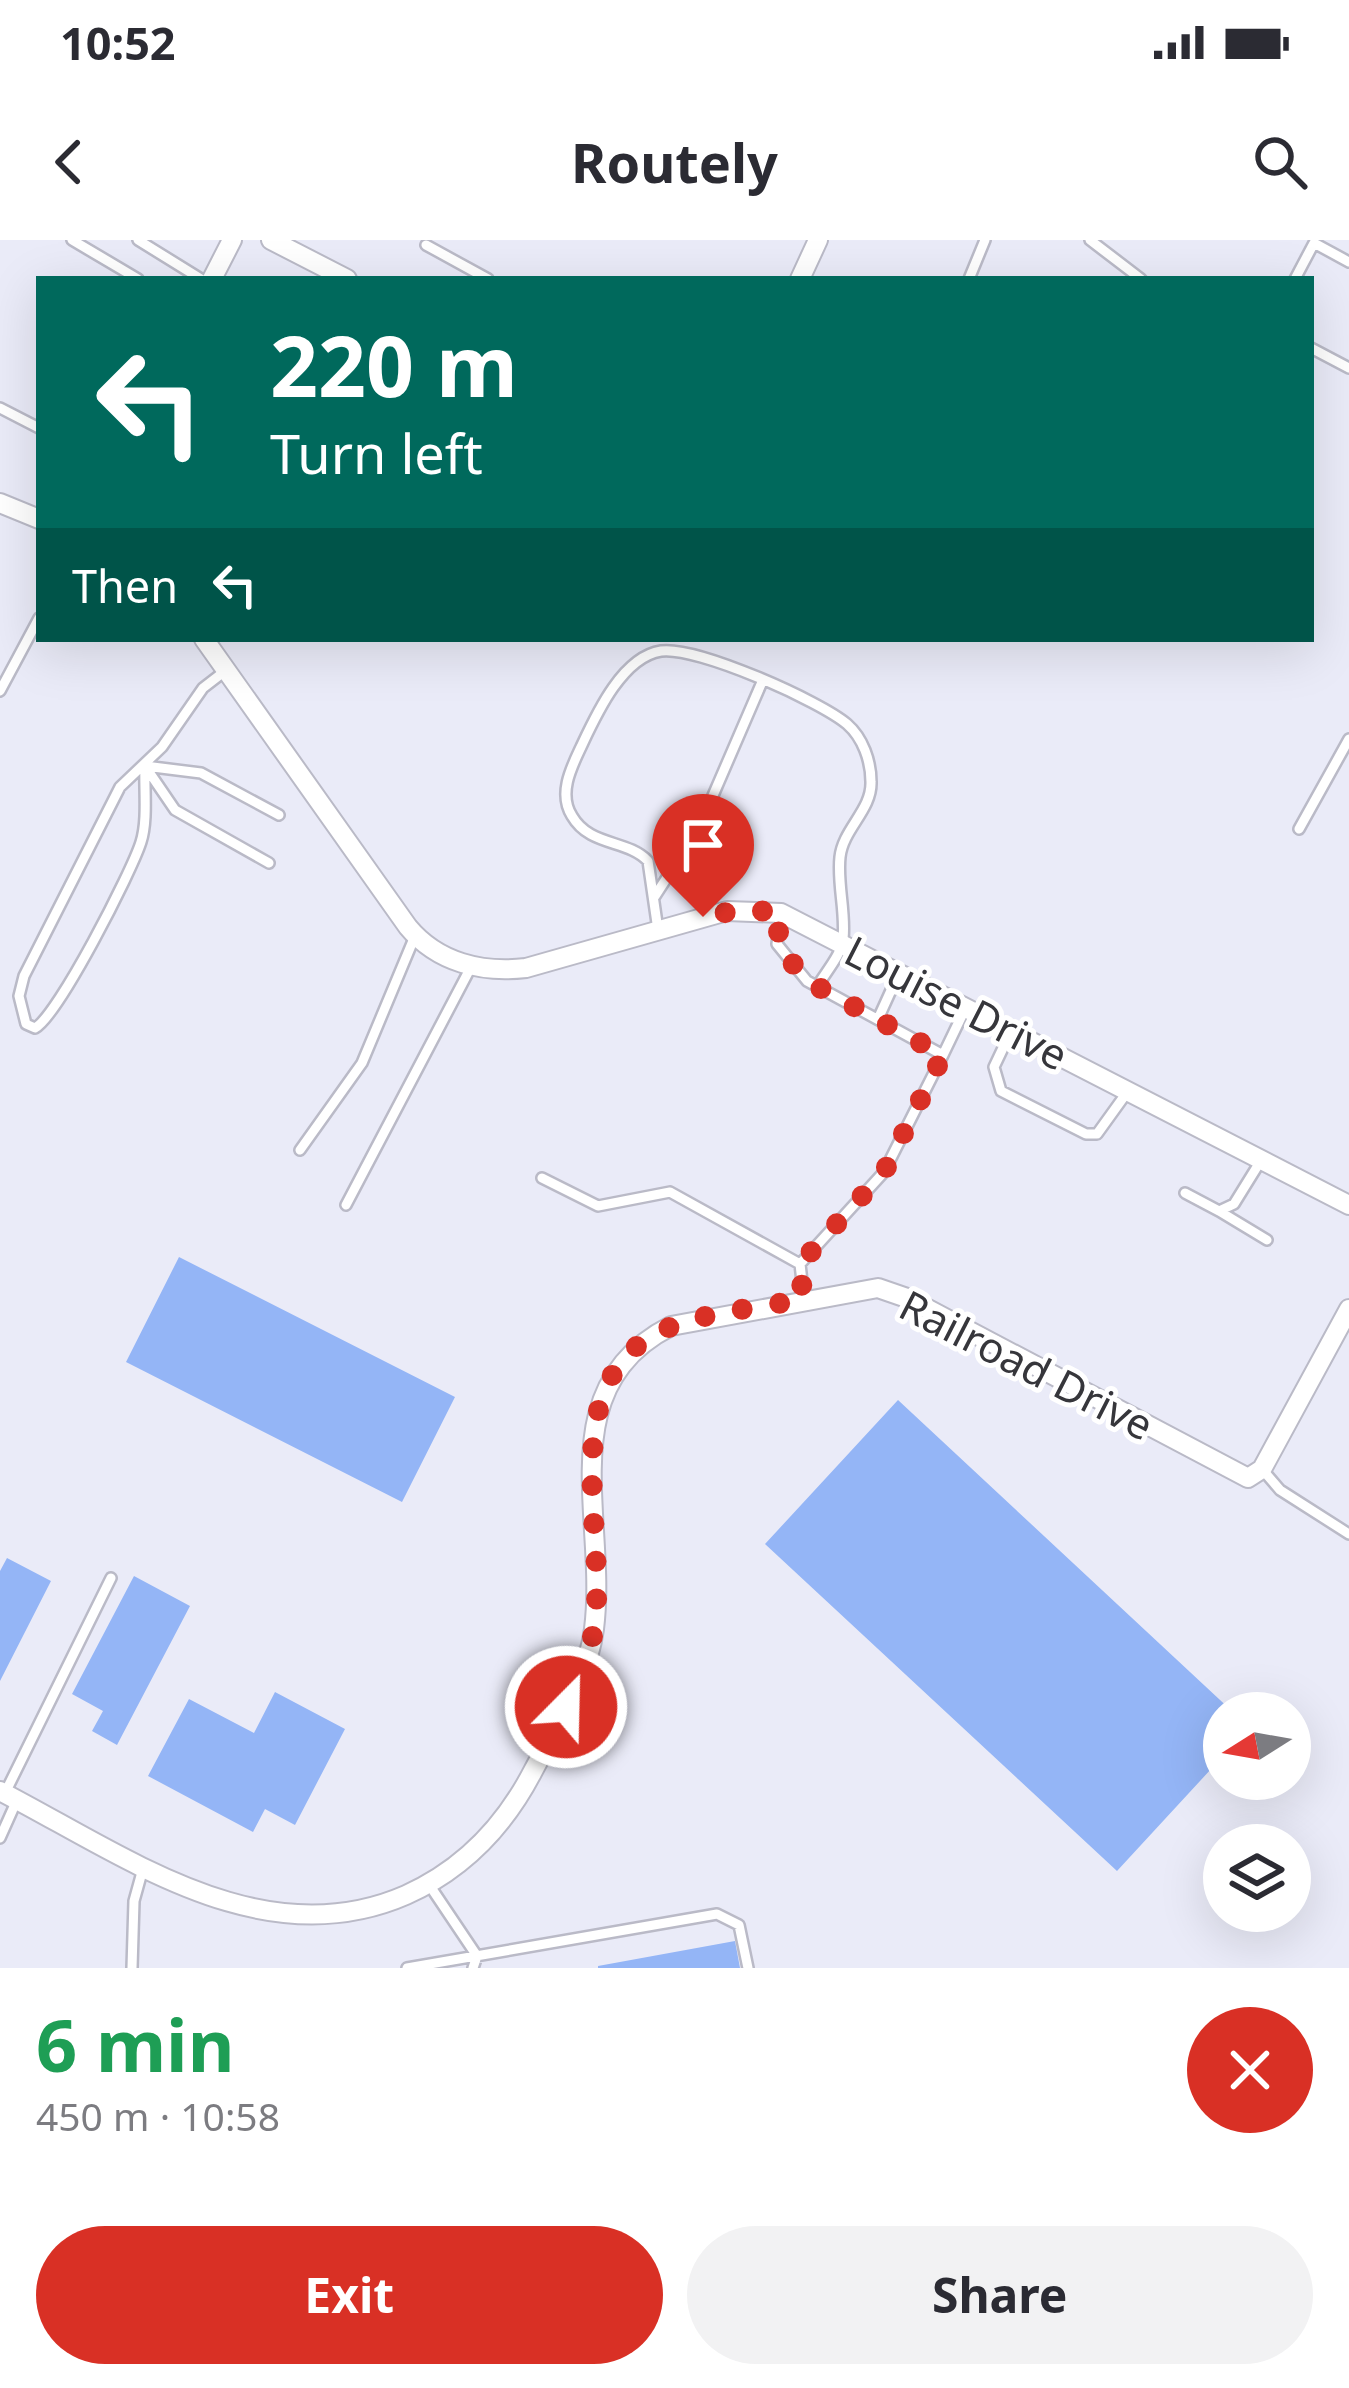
<!DOCTYPE html>
<meta charset="utf-8">
<style>
:root{--surface:#fff;--page:#f2f2f3;--text:#2b2b33;--muted:#7c7c81;--accent:#d93025}
body{margin:0;font-family:"Noto Sans",sans-serif;background:var(--page);color:var(--text);height:100vh;display:flex;flex-direction:column;font-size:45px;white-space:nowrap}
*{box-sizing:border-box;margin:0}
p{font-size:39px;color:var(--muted)}
.icon{flex:none;width:66px;height:66px;fill:none;stroke:currentColor;stroke-width:2;stroke-linecap:round;stroke-linejoin:round}
.map{position:relative;height:1728px;overflow:hidden}
.panel{display:flex;flex-direction:column;background:var(--surface);flex:1}
.panel>*{flex:none}
.top-card{position:absolute;left:36px;top:36px;width:1278px;height:366px;border-radius:0px;box-shadow:0 12px 48px #0002;background:#00695c;color:#fff;overflow:hidden}
.needle{width:78px;rotate:259deg}
.buttons{position:absolute;left:1203px;top:1452px;display:grid;gap:24px}
.buttons a{display:grid;place-items:center;width:108px;height:108px;border-radius:50%;background:var(--surface);box-shadow:0 12px 48px #0002;font-size:60px}
.pin{position:absolute;display:grid;place-items:center;width:102px;height:102px;color:#fff;margin:-123px -51px;border-radius:50% 50% 50% 0;rotate:-45deg;box-shadow:0 0 12px #0007}
.pin .icon{rotate:45deg}
.me{position:absolute;width:132px;margin:-66px;rotate:23deg;stroke-linejoin:round;filter:drop-shadow(0 0 9px #0008)}
.turn{display:flex;align-items:center;gap:42px;height:252px;padding:0 36px;font-size:54px}
.turn .icon{width:156px;height:156px;stroke-width:2.5}
.turn b{display:block;font-size:84px;line-height:102px}
.then{display:flex;align-items:center;height:114px;padding:0 36px;background:#0003;gap:24px;font-size:45px}
.round{display:grid;place-items:center;flex:none;width:126px;height:126px;border-radius:63px;background:var(--page)}
.headline{display:flex;align-items:center;justify-content:space-between;height:204px;padding:0 36px}
h1{font-size:72px;font-weight:700;line-height:90px;color:#1e9e55}
.button{display:flex;gap:24px;margin-top:auto;padding:24px 36px}
.button a{flex:1;height:138px;border-radius:72px;background:var(--accent);color:#fff;font-size:48px;font-weight:700;line-height:138px;text-align:center}
.button a+a{background:var(--page);color:var(--text)}
.status{display:flex;justify-content:space-between;align-items:center;height:84px;padding:0 60px;background:var(--surface);direction:ltr}
.status svg{height:33px;fill:currentColor}
header{display:flex;justify-content:space-between;align-items:center;height:156px;padding:0 36px;background:var(--surface);font-size:54px;font-weight:700}
.map>svg:first-child{display:block}
.building{fill:#94b5f6}
.lines{fill:none;stroke-linecap:round;stroke-linejoin:round}
.service-casing{stroke:#babac7;stroke-width:14}
.minor-casing{stroke:#babac7;stroke-width:22}
.service{stroke:#fff;stroke-width:9}
.minor{stroke:#fff;stroke-width:18}
.route{stroke:#d93025;stroke-width:21;stroke-dasharray:0 37.8}
.labels{text-anchor:middle;dominant-baseline:central;stroke-width:10;stroke-linejoin:round;paint-order:stroke}
.street-label{font-size:42px;fill:#36363b;stroke:#fff}
</style>
<div class="status"><b>10:52</b><svg viewBox="0 0 49 12"><path d="M0 12V9h3v3zM5 12V6h3v6zM10 12V3h3v9zM15 12V0h3v12zM26 1h20v11H26zM47 4h2v5h-2z"/></svg></div>
<header><svg class="icon" aria-label="back" viewBox="0 0 24 24"><path d="M15 5l-7 7 7 7"/></svg>Routely<svg class="icon" aria-label="search" viewBox="0 0 24 24"><circle cx="10" cy="10" r="6"/><path d="M15 15l6 6"/></svg></header>
<div class="map">
<svg width="1349" height="1728" viewBox="0 0 1349 1728">
<rect width="100%" height="100%" fill="#eaebf8"/>
<!-- building -->
<path class="building" d="M179,1017L455,1157L402,1262L126,1122Z
M898,1160L1234,1473H1224V1515L1117,1631L765,1304Z
M7,1318L51,1341L0,1441V1331Z
M134,1336L190,1366L117,1505L92,1491L103,1471L72,1454Z
M275,1452L345,1489L295,1585L265,1569L253,1592L148,1536L189,1459L254,1493Z
M735,1701L740,1728H598V1726Z"/>
<g class="lines">
<!-- service casing -->
<g class="service-casing">
<path id="service" d="M72,0L138,39
M138,0L201,39
M1090,0L1141,39
M426,5L488,39
M969,39L985,0
M1295,39L1314,3L1349,22
M1311,108L1349,128
M0,168L39,188
M0,451L39,378
M145,526C144,549 148,580 141,602C132,631 58,776 35,788L26,784L19,756L24,736L120,547L162,507L203,448L225,431
M145,526L175,570L269,623
M145,526L201,533L279,575
M1299,589L1349,499
M655,656L699,588L762,442
M781,673L777,704L807,741L943,815L966,767
M658,690L648,621C627,599 590,607 572,576C558,554 571,528 581,507C596,475 622,417 661,411C697,406 820,461 847,484C863,498 871,521 871,542C872,570 843,589 840,617C837,644 846,672 843,699C842,714 825,733 817,747
M878,779L898,735
M1012,789L994,827L1001,851L1086,894H1097L1128,851
M300,910L362,823L415,696
M542,938L598,966L670,952L800,1024
M1185,953L1219,971L1234,964L1260,922
M346,965L471,727
M1219,971L1267,1000
M804,1059L800,1024L884,932L943,815
M1262,1229L1280,1250L1349,1294
M5,1553L111,1338
M0,1598L17,1560
M428,1643L477,1716L473,1728
M132,1728L134,1661L144,1625
M407,1728L717,1674L739,1685L748,1728"/>
</g>
<!-- minor casing -->
<g class="minor-casing">
<path id="minor" d="M271,0L347,39
M212,39L232,0
M800,39L818,0
M0,263L39,279
M204,399L408,687C438,723 482,733 526,728L727,671L781,673L1349,965
M0,1551C124,1615 262,1718 406,1655C464,1629 504,1587 533,1531C557,1485 587,1441 594,1389C608,1279 549,1148 671,1086L878,1048L907,1058L1248,1238L1262,1229L1349,1069"/>
</g>
<!-- service -->
<use href="#service" class="service"/>
<!-- minor -->
<use href="#minor" class="minor"/>
</g>
<g class="lines">
<!-- route -->
<path class="route" d="M566,1467C583,1435 593,1407 596,1371C603,1277 556,1134 668,1088C709,1071 760,1068 803,1059L800,1024L884,932L943,815L807,741L777,704L781,673L744,669L703,677"/>
</g>
<g class="labels">
<!-- street labels -->
<g class="street-label">
<text transform="translate(957 762) rotate(27)">Louise Drive</text>
<text transform="translate(1027 1124) rotate(27)">Railroad Drive</text>
</g>
</g>
</svg>
<div class="buttons">
<a><svg class="needle" viewBox="-14 -14 28 28"><path d="M0-13l5 13h-10z" fill="#e53935"/><path d="M0 13l5-13h-10z" fill="#7c7c81"/></svg></a>
<a><svg class="icon" aria-label="layers" viewBox="0 0 24 24"><path d="M12 4l9 5-9 5-9-5zM3 14l9 5 9-5"/></svg></a>
</div>
<div class="pin" style="left:703px;top:677px;background:#d93025"><svg class="icon" aria-label="arrive" viewBox="0 0 24 24"><path d="M6 21V4h12l-3 4 3 4H6"/></svg></div>
<svg class="me" style="left:566px;top:1467px" viewBox="-20 -20 40 40"><circle r="17" fill="#d93025" stroke="#fff" stroke-width="3"/><path d="M0-11L8 9 0 5-8 9z" fill="#fff"/></svg>
<div class="top-card">
<div class="turn"><svg class="icon" aria-label="left" viewBox="0 0 24 24"><path d="M17 20v-9H6M10 6l-5 5 5 5"/></svg><div><b>220 m</b>Turn left</div></div>
<div class="then">Then<svg class="icon" aria-label="left" viewBox="0 0 24 24"><path d="M17 20v-9H6M10 6l-5 5 5 5"/></svg></div>
</div>
</div>
<section class="panel">
<div class="headline"><div><h1>6 min</h1><p>450 m · 10:58</p></div><a class="round" style="background:#d93025;color:#fff"><svg class="icon" aria-label="close" viewBox="0 0 24 24"><path d="M6 6l12 12M18 6L6 18"/></svg></a></div>
<div class="button"><a>Exit</a><a>Share</a></div>
</section>
